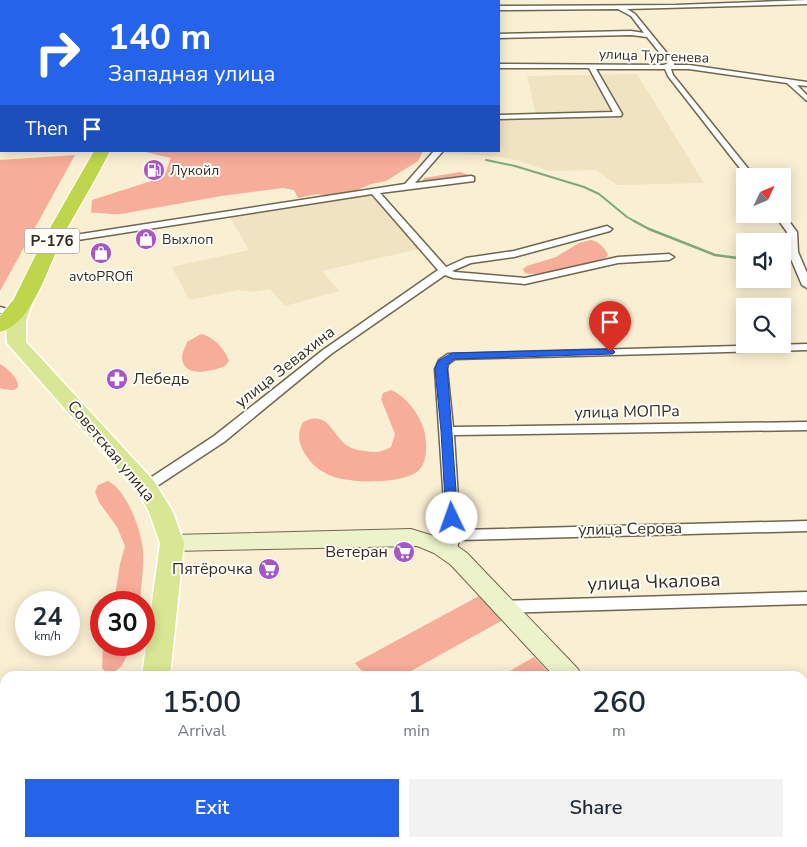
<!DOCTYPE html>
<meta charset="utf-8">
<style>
:root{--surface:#fff;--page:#f2f2f3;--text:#1f2937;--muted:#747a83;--accent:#2563eb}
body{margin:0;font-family:"Nunito Sans",sans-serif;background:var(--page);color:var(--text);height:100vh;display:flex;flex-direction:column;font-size:19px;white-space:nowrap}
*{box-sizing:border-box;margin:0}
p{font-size:16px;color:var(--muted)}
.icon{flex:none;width:28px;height:28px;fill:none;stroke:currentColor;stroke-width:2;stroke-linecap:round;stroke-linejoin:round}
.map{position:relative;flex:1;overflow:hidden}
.panel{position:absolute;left:0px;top:671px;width:808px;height:176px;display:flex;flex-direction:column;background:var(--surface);border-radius:15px 15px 0 0;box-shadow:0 2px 12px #0003}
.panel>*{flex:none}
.banner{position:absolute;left:0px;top:0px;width:500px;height:152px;box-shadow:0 2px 12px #0003;background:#2563eb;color:#fff;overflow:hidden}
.needle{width:32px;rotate:46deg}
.fabs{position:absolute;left:736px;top:168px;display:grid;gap:10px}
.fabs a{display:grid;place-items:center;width:55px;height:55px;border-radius:0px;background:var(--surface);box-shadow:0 2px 12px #0003;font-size:25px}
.speed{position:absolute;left:15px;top:591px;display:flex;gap:10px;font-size:25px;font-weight:700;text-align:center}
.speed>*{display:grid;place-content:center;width:65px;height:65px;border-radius:50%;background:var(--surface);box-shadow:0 2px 12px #0003;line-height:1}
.speed small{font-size:12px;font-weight:400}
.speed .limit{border:8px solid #d22;background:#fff;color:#111}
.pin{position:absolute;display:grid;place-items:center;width:42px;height:42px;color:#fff;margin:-51px -21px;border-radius:50% 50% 50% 0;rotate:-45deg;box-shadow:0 0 5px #0007}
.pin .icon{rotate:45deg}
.me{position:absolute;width:55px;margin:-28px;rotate:357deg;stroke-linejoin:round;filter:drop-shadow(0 0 4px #0008)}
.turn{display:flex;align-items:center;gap:18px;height:105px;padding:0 25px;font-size:22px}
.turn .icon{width:65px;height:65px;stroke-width:2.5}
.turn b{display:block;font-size:35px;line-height:42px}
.then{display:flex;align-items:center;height:48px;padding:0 25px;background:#0003;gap:10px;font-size:19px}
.eta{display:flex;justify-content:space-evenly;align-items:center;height:85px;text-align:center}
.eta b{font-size:30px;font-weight:600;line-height:35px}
.cta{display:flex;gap:10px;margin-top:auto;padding:10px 25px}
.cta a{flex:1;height:58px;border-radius:0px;background:var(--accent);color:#fff;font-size:20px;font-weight:600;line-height:58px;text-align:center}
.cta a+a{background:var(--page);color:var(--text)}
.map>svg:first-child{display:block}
.built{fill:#f0e3c1}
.green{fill:#f6ad99}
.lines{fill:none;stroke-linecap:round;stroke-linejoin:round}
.stream-far1{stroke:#7ea87b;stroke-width:2}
.stream{stroke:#7ea87b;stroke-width:2.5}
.street-casing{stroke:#6f664e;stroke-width:3}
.secondary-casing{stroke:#6f664e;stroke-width:2}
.primary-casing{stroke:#fff;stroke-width:3}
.highway-casing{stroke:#fff;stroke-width:2}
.street{fill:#fff;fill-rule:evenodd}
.secondary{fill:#ecf2c9;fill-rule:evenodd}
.primary{fill:#d9e694;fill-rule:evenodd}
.highway{fill:#bfd54c;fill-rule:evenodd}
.route{fill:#2563eb;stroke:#184099}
.labels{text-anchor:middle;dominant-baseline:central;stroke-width:4;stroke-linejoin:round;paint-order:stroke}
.far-street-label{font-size:14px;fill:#322e24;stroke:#fffdf7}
.far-poi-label{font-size:14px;fill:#322e24;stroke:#fffdf7;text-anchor:start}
.shield{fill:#fffdf7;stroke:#706c63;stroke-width:1}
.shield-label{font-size:15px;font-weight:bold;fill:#322e24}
.street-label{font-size:16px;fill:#322e24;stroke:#fffdf7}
.poi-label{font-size:16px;fill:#322e24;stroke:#fffdf7;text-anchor:end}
.near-street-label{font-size:19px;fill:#322e24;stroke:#fffdf7}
</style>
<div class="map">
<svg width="807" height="847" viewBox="0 0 807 847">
<rect width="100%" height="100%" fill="#f9efd3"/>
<!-- built -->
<path class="built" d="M637,74L704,183L617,185L596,170L549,171L517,160L493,156L437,153L439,151H499V117L536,115L527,76Z
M371,195L419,249L322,271L339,291L285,306L270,289L254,292L239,290L189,300L172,267L249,250L230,217Z
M193,842H392L395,847H192Z"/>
<!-- green -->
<path class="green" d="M141,151H423L418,161L386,181L371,184L353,192L327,196L317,194L298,198L294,190L283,188L221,196L121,214C110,215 101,212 91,213L92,200L164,177L171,158Z
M75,155L0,291V160Z
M460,172L469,175L466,177L428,183L423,181L424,178Z
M591,240C600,242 603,247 608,254L607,257C586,266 547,277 525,273L523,269L527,266L556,257L579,243Z
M201,334C214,337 225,349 229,361L225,366C214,371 182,379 182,357C182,353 186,346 187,342Z
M0,364C16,373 31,397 0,388Z
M391,390C406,396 420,415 424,430C427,442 428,461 419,470C404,485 345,484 327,474C317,469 311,463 305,454C298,443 297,433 303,422C327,410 331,432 346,445C352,449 358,450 365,451C375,453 382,452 391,447L395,434L381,399L383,393Z
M108,481C127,490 142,532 143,552C144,568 141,586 140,602H114L120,564L125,546L117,527L99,502L95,492L98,485Z
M479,596L503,620L402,676H366L355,663Z
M103,645H133L121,667L109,675L102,668Z
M534,657L548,672L541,676H501Z"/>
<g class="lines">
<!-- stream-far1 -->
<path class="stream-far1" d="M486,160L515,166L584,187L599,194L627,217L636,222"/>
<!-- stream -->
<path class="stream" d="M634,221L649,229L715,255L745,259"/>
<!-- street casing -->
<g class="street-casing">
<path id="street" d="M292,0H298V1H292Z
M379,0H385L386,1H380Z
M461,0H467V1H461Z
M807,0V4L627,9L635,14L674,62V65H689L807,82V86L797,85L807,95V101L787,83L689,69H671L673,75L754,176H746L668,76L665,69H596L622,114L621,116L499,119V115L613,112L589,68H499V64L664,65L668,63L647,37L631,35L499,38V34L631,31L644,33L631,16L618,9L499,10V6L676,5Z
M434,151H443L415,183L471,176L474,177V181L380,193L446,267L466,258L514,251L607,226L612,229L610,231L514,257L471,263L452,271L455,272L525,278L618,257L669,254L674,257L669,260L618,263L525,284L453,278L445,275L331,354L224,442L151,490H141L139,487L141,484L214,436L323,350L438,270L372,194L52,244L47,241L49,239L405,184Z
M782,212L797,232L798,252L807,273V288L802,285L788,252L787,232L774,214Z
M0,307L18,312L19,314L14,317L0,313Z
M807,344V350L455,359L448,364L447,369L453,427L807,422V430L454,435L460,530L807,521V531L459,540L455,556L450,557L445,556L443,552L444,543L440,542L438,538L440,534L446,532L435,369L439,360L448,354Z
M807,592V604L502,613L497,611L494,607L497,603L502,601Z
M802,749H807V765H802Z
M393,842H413L415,847H394Z"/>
</g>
<!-- secondary casing -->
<g class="secondary-casing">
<path id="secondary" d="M411,529L450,541L467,553L578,669L581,676H554L451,565L434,553L417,546L172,551L164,549L161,543L164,537L172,535Z
M708,842H739L741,847H710Z"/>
</g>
<!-- primary casing -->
<g class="primary-casing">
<path id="primary" d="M24,295L30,296L33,300L26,321V342L154,481L173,512L184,543L170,676H142L160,543L149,512L138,492L7,343C5,327 8,310 18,296Z
M117,842H150L149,847H117Z"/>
</g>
<!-- highway casing -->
<g class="highway-casing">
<path id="highway" d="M94,151H110C96,179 80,205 65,232C50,260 34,324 0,332V316L14,299L42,242Z"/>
</g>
<!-- street -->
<use href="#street" class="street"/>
<!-- secondary -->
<use href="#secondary" class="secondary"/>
<!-- primary -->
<use href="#primary" class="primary"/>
<!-- highway -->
<use href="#highway" class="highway"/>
</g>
<!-- route -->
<path class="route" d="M610,349L613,350L615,352L613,354L454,359L447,365L458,518L457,521H447L446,518L441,431L435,369L438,361L452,353Z"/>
<!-- icons -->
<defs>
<g id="fuel-disc" transform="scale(1.125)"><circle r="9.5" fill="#a656c7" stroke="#fffdf7"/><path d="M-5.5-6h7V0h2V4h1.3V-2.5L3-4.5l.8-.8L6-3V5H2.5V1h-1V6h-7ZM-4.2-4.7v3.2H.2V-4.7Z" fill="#fff"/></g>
<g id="shop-disc" transform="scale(1.125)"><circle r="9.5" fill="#a656c7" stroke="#fffdf7"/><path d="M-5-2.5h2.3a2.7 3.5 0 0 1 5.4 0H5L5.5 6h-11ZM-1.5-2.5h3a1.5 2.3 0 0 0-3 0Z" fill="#fff"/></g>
<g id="pharmacy-disc" transform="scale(1.125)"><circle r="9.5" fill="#a656c7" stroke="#fffdf7"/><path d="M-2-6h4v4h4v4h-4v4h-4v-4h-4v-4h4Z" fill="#fff"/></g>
<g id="supermarket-disc" transform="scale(1.125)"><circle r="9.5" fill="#a656c7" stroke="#fffdf7"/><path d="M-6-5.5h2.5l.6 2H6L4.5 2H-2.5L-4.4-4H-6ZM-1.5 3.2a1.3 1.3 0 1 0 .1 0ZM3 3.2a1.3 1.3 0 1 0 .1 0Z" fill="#fff"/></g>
</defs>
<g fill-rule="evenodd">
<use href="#fuel-disc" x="154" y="170"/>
<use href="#shop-disc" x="146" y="239"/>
<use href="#shop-disc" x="101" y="253"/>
<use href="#pharmacy-disc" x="117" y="379"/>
<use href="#supermarket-disc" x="404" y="552"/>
<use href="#supermarket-disc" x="269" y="569"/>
</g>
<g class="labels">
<!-- far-street labels -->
<g class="far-street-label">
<text transform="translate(654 56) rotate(2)">улица Тургенева</text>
</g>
<!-- far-poi labels -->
<g class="far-poi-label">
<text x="170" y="170">Лукойл</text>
<text x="162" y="239">Выхлоп</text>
<text x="101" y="276" text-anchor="middle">avtoPROfi</text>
</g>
<!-- shield labels -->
<rect class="shield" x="24.5" y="228.5" width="55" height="25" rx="4"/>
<g class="shield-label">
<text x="52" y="241">Р-176</text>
</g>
<!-- street labels -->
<g class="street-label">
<text transform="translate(285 367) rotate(-38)">улица Зевахина</text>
<text transform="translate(627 412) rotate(-1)">улица МОПРа</text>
<text transform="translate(111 451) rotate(50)">Советская улица</text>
<text transform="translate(630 529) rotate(-1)">улица Серова</text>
</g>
<!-- poi labels -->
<g class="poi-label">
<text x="133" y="379" text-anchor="start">Лебедь</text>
<text x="388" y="552">Ветеран</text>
<text x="253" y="569">Пятёрочка</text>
</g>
<!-- near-street labels -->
<g class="near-street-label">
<text transform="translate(654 582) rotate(-2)">улица Чкалова</text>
</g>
</g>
</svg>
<div class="fabs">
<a><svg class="needle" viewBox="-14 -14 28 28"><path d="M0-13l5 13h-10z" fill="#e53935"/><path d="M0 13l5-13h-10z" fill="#747a83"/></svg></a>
<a><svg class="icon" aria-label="sound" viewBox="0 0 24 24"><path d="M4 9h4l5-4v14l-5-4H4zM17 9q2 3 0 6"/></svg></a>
<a><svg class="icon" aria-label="search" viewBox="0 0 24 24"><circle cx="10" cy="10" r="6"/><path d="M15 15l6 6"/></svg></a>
</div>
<div class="speed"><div>24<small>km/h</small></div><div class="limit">30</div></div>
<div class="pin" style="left:610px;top:352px;background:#d93025"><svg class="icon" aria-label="arrive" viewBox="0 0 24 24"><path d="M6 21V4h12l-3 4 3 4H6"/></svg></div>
<svg class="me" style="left:452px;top:518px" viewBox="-20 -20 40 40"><circle r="19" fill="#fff"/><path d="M0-13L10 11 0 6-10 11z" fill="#2563eb"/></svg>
<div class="banner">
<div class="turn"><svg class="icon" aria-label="right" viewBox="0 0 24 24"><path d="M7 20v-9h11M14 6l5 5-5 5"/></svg><div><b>140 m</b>Западная улица</div></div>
<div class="then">Then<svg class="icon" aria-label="arrive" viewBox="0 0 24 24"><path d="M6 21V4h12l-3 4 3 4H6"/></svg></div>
</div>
<section class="panel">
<div class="eta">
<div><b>15:00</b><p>Arrival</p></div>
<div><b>1</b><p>min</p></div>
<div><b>260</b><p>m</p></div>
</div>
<div class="cta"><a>Exit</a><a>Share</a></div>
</section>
</div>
